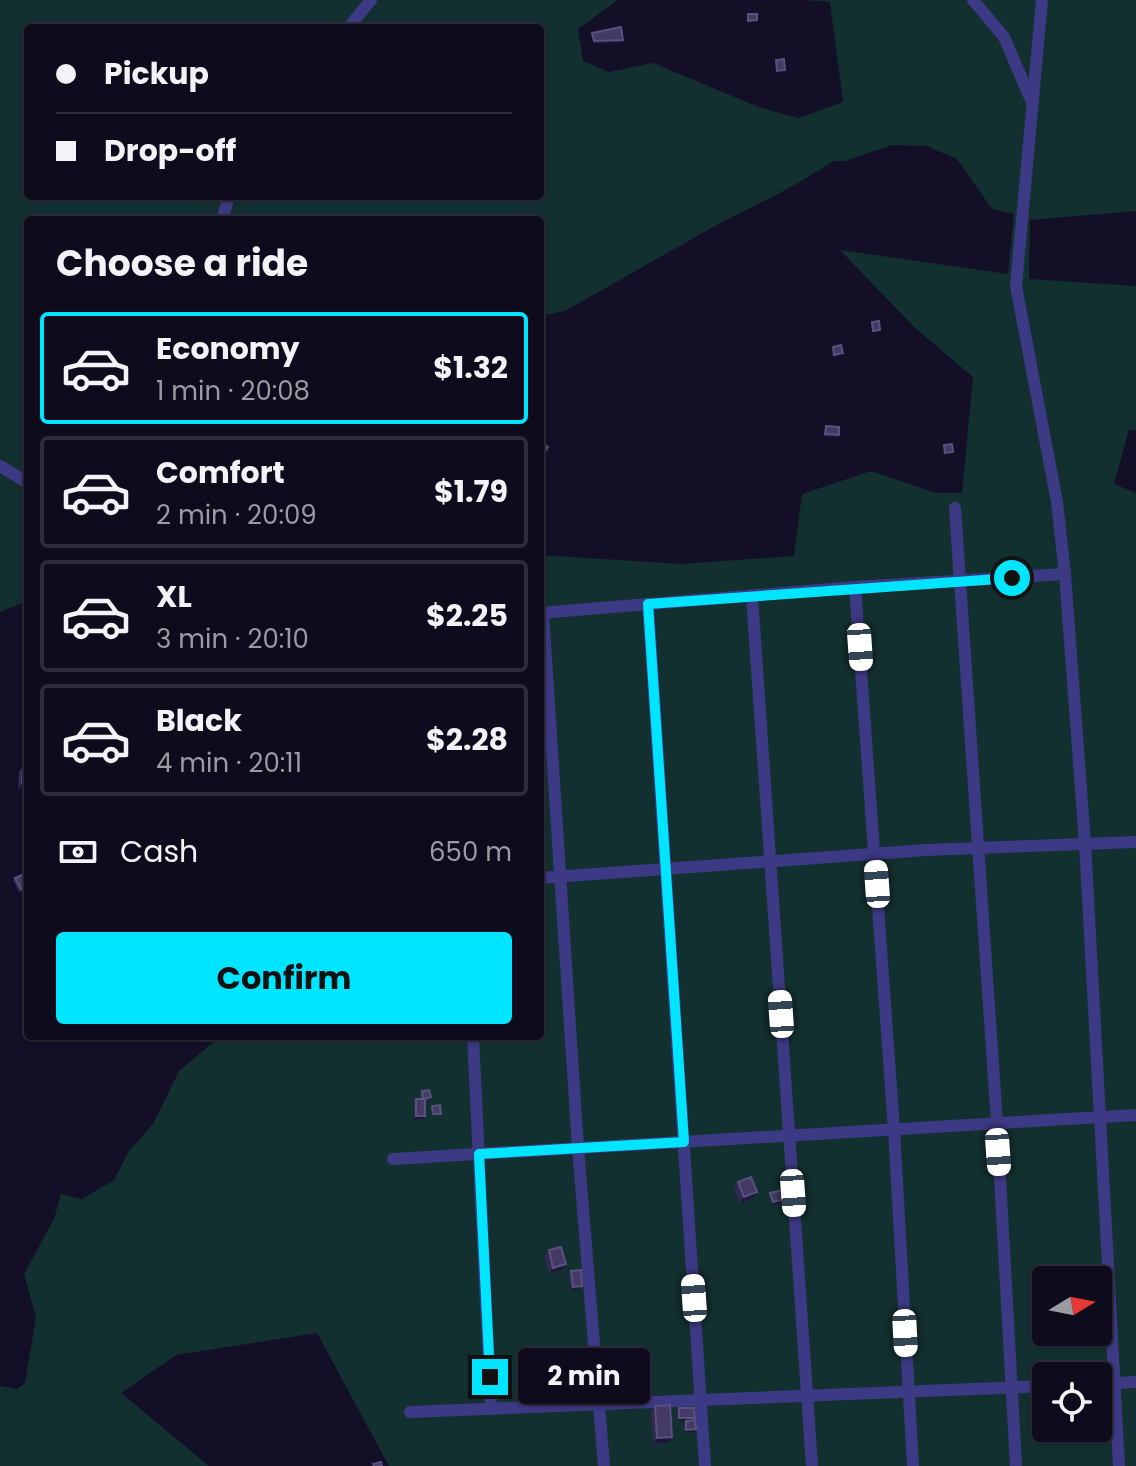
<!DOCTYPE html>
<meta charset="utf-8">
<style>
body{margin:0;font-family:Poppins,sans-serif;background:#171425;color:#f1f3f6;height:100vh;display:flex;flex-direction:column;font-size:30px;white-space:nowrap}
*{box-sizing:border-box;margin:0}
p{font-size:26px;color:#9b9ba3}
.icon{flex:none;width:44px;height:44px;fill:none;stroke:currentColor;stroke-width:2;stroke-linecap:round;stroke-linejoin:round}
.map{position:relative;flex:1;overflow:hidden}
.drawer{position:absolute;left:24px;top:216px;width:520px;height:824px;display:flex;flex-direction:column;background:#0e0b1c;border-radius:8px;box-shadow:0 2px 6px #0004,0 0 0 2px #2e2b3b}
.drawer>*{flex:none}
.hud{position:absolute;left:24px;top:24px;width:520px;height:176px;border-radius:8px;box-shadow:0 2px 6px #0004,0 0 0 2px #2e2b3b;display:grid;align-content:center;height:176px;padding:0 32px;background:#0e0b1c}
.needle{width:52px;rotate:80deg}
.controls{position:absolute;left:1032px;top:1266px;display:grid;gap:16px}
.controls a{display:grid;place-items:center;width:80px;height:80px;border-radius:8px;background:#0e0b1c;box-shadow:0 2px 6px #0004,0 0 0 2px #2e2b3b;font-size:40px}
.end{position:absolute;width:36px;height:36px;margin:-18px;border:10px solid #00e5ff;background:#111;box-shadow:0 0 0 4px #111}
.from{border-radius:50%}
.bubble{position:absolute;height:56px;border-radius:8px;background:#0e0b1c;box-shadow:0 2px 6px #0004,0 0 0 2px #2e2b3b;font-size:26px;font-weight:700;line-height:56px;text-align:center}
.car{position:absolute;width:24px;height:48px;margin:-24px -12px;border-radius:10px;box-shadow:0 0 6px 2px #0007;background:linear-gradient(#fff 24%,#345 0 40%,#fff 0 76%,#345 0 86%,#fff 0)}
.hud b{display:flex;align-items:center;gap:28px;height:76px;font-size:30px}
.hud b+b{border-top:2px solid #2e2b3b}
.hud i{width:20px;height:20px;background:#f1f3f6}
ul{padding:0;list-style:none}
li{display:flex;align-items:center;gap:24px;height:112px;margin:0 16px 12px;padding:0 16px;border:4px solid #2e2b3b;border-radius:8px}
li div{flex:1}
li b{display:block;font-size:30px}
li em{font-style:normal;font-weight:700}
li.selected{border-color:#00e5ff}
li>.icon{width:72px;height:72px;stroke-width:1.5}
h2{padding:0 32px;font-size:36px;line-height:96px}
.pay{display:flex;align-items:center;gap:20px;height:88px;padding:0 32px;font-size:30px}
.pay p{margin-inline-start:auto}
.cta{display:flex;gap:16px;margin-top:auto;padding:16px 32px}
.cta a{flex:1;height:92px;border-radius:8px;background:#00e5ff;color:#111;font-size:32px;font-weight:700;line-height:92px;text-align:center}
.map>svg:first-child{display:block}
.green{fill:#12302f;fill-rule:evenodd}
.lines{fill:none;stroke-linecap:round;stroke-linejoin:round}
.minor{stroke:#3d3a85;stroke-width:12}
.wall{fill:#312854}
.shaded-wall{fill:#1d163a}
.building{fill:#433a66;stroke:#5a527e;stroke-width:2}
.route{stroke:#00e5ff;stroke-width:10}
</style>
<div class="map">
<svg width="1136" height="1466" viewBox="0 0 1136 1466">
<rect width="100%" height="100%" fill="#130f26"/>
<path class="green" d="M 0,0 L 618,0 L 578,29 L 583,61 L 609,72 L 653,63 L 761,108 L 799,118 L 843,102 L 830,2 L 806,0 L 1136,0 L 1136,211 L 1030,220 L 1029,279 L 1136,286 L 1136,431 L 1129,429 L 1114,484 L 1136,493 L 1136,1466 L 389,1466 L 317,1333 L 176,1355 L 121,1393 L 209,1466 L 0,1466 L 0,1386 L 17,1389 L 25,1383 L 36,1317 L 24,1274 L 54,1219 L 61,1194 L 82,1199 L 114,1180 L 129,1151 L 153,1124 L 179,1071 L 221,1036 L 540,1036 L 540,555 L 681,564 L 794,556 L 802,494 L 871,471 L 936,493 L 962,493 L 973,377 L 915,328 L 840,250 L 1008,274 L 1014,214 L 992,209 L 957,159 L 926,146 L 892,145 L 845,161 L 834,161 L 793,186 L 713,227 L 565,311 L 540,316 L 540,220 L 28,220 L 28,601 L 0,612 ZM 28,28 L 540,28 L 540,196 L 28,196 ZM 1046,1280 L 1098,1280 L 1098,1332 L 1046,1332 ZM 1046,1376 L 1098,1376 L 1098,1428 L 1046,1428 Z"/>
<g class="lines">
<g class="minor">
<path d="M 973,0 L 1004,37 L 1031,100"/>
<path d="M 1042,0 L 1016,286 L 1057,502 L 1065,574 L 1085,843 L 1119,1466"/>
<path d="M 348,28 L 371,0"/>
<path d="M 222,220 L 229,196"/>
<path d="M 0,466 L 28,483"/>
<path d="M 955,508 L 997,1123 L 1016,1466"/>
<path d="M 855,587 L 894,1129 L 913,1466"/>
<path d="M 752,596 L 812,1466"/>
<path d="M 648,604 L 705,1466"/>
<path d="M 540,613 L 855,587 L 1065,574"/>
<path d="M 543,613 L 578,1148 L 604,1466"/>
<path d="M 540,878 L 926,850 L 1136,842"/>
<path d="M 473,1036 L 491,1409"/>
<path d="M 393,1159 L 1136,1115"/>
<path d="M 1098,1384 L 1136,1382"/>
<path d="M 410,1412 L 1046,1386"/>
</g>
</g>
<g class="wall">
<path d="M 23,766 L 28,789 L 18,789 L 19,772 Z"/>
<path d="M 15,878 L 28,883 L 27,889 L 19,892 L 13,880 Z"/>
<path d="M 422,1091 L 429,1100 L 425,1101 L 425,1116 L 423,1119 L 414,1119 L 414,1102 L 416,1099 L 421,1099 L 420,1094 Z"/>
<path d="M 738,1182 L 753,1198 L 740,1203 L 734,1188 Z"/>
<path d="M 549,1250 L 562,1270 L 549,1273 L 544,1256 Z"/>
<path d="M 571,1271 L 580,1289 L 571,1290 L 569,1274 Z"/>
<path d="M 655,1406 L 668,1443 L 653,1443 L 651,1412 Z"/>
<path d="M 679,1408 L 695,1418 L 693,1420 L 696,1429 L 694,1432 L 684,1432 L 684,1424 L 686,1421 L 692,1421 L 677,1421 L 677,1411 Z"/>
</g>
<g class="shaded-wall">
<path d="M 623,40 L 621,43 L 592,44 L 594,41 Z"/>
<path d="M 825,434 L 839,435 L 837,438 L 823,437 Z"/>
<path d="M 22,783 L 28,783 L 28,789 L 18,789 Z"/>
<path d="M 416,1116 L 425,1116 L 423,1119 L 414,1119 Z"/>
<path d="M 757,1192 L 753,1198 L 740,1203 L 744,1197 Z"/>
<path d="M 786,1199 L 784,1202 L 771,1205 L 773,1202 Z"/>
<path d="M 566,1264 L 562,1270 L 549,1273 L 553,1268 Z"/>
<path d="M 582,1286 L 580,1289 L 571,1290 L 573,1287 Z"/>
<path d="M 679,1418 L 695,1418 L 693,1421 L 677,1421 Z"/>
<path d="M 696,1429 L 694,1432 L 684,1432 L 686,1430 Z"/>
<path d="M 672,1437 L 668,1443 L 653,1443 L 657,1438 Z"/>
</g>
<g class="building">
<path d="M 748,14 L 757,14 L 757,20 L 748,21 Z"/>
<path d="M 621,27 L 623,40 L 594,41 L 592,33 Z"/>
<path d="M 784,59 L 785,70 L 777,71 L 776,60 Z"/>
<path d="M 879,321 L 880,330 L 873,331 L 872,322 Z"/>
<path d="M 841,345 L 843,353 L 834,355 L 833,347 Z"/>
<path d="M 826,426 L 839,427 L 839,435 L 825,434 Z"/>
<path d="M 541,443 L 548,447 L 545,452 L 540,449 Z"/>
<path d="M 952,444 L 953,452 L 945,453 L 944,445 Z"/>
<path d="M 23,766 L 28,766 L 28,783 L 22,783 Z"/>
<path d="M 22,875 L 25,882 L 27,881 L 28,886 L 21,889 L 15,878 Z"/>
<path d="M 429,1090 L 431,1097 L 423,1099 L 422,1091 Z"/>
<rect x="416" y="1099" width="9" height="17"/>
<path d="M 440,1105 L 441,1114 L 433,1114 L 432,1106 Z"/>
<path d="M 751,1177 L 757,1192 L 744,1197 L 738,1182 Z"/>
<path d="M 784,1190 L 786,1199 L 773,1202 L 770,1193 Z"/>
<path d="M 561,1247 L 566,1264 L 553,1268 L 549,1250 Z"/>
<path d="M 581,1270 L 582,1286 L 573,1287 L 571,1271 Z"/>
<path d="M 670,1405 L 672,1437 L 657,1438 L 655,1406 Z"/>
<path d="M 679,1408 L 694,1408 L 695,1418 L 679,1418 Z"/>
<path d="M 695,1420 L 696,1429 L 686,1430 L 686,1421 Z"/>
<path d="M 381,1462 L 382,1466 L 374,1466 L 373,1464 Z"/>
</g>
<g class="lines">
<path class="route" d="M 490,1377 L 479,1154 L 684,1142 L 648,604 L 1012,578"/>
</g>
</svg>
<div class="controls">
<a><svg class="needle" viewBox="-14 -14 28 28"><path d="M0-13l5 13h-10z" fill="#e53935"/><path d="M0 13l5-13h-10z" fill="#9b9ba3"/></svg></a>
<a><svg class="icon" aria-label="locate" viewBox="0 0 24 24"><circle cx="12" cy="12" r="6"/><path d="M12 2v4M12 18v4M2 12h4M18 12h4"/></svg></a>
</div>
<i class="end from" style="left:1012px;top:578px"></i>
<i class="end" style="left:490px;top:1377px"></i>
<div class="bubble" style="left:518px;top:1348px;width:132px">2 min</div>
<i class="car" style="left:860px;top:647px;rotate:176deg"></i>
<i class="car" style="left:877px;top:884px;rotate:356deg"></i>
<i class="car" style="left:781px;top:1014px;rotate:356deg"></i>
<i class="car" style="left:998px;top:1152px;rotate:176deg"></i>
<i class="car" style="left:793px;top:1193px;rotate:176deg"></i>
<i class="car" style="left:694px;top:1298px;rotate:356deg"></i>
<i class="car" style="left:905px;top:1333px;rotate:177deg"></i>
<div class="hud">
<b><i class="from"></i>Pickup</b>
<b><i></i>Drop-off</b>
</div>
<section class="drawer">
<h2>Choose a ride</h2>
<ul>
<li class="selected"><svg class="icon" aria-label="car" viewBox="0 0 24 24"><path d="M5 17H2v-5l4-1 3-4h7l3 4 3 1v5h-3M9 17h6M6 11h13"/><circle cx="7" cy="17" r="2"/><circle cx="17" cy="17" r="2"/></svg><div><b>Economy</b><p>1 min · 20:08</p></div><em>$1.32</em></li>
<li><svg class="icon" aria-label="car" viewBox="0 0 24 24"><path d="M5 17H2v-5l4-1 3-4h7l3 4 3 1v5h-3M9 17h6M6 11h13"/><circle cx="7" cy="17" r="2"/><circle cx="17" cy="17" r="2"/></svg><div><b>Comfort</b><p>2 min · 20:09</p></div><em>$1.79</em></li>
<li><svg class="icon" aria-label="car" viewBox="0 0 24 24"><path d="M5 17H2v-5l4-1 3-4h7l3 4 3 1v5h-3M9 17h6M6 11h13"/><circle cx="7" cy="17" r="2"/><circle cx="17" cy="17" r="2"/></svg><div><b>XL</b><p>3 min · 20:10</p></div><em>$2.25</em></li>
<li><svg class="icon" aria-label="car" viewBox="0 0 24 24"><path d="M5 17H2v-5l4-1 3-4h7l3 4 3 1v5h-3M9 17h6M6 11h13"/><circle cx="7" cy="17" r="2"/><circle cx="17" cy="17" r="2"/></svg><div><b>Black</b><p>4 min · 20:11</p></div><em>$2.28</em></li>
</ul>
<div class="pay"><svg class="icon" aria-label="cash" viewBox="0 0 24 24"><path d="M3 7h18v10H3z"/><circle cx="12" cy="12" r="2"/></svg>Cash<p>650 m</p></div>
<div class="cta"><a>Confirm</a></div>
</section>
</div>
